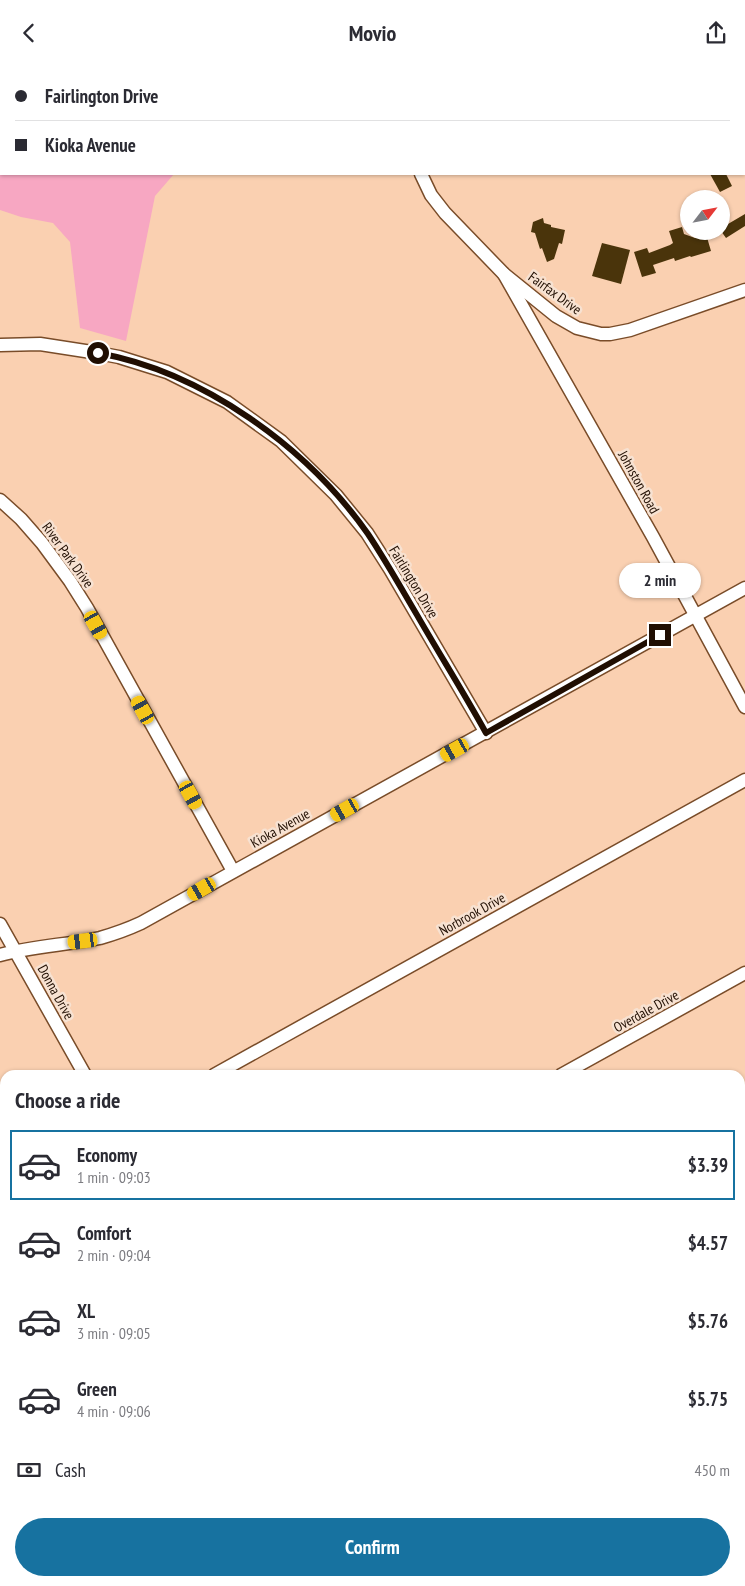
<!DOCTYPE html>
<meta charset="utf-8">
<style>
body{margin:0;font-family:"PT Sans Narrow",sans-serif;background:#f2f2f3;color:#2b2b33;height:100vh;display:flex;flex-direction:column;font-size:19px;white-space:nowrap}
*{box-sizing:border-box;margin:0}
p{font-size:16px;color:#7c7c81}
.icon{flex:none;width:28px;height:28px;fill:none;stroke:currentColor;stroke-width:2;stroke-linecap:round;stroke-linejoin:round}
.map{position:relative;flex:1;overflow:hidden}
.drawer{position:absolute;left:0px;top:1005px;width:745px;height:516px;display:flex;flex-direction:column;background:#fff;border-radius:15px 15px 0 0;box-shadow:0 1px 4px #0004}
.drawer>*{flex:none}
.top-card{position:absolute;left:0px;top:0px;width:745px;height:110px;box-shadow:0 1px 4px #0004;display:grid;align-content:center;height:110px;padding:0 15px;background:#fff}
.needle{width:32px;rotate:58deg}
.tools{position:absolute;left:680px;top:125px;display:grid;gap:10px}
.tools a{display:grid;place-items:center;width:50px;height:50px;border-radius:50%;background:#fff;box-shadow:0 1px 4px #0004;font-size:25px}
.end{position:absolute;width:22px;height:22px;margin:-11px;border:6px solid #200e02;background:#fff;box-shadow:0 0 0 2px #fff}
.from{border-radius:50%}
.bubble{position:absolute;height:35px;border-radius:18px;background:#fff;box-shadow:0 1px 4px #0004;font-size:16px;font-weight:700;line-height:35px;text-align:center}
.car{position:absolute;width:15px;height:30px;margin:-15px -8px;border-radius:6px;box-shadow:0 0 4px 1px #0007;background:linear-gradient(#f5c518 24%,#345 0 40%,#f5c518 0 76%,#345 0 86%,#f5c518 0)}
.top-card b{display:flex;align-items:center;gap:18px;height:48px;font-size:19px}
.top-card b+b{border-top:1px solid #e1e1e2}
.top-card i{width:12px;height:12px;background:#2b2b33}
ul{padding:0;list-style:none}
li{display:flex;align-items:center;gap:15px;height:70px;margin:0 10px 8px;padding:0 5px;border:2px solid transparent;border-radius:0px}
li div{flex:1}
li b{display:block;font-size:19px}
li em{font-style:normal;font-weight:700}
li.selected{border-color:#1772a0}
li>.icon{width:45px;height:45px;stroke-width:1.5}
h2{padding:0 15px;font-size:22px;line-height:60px}
.pay{display:flex;align-items:center;gap:12px;height:55px;padding:0 15px;font-size:19px}
.pay p{margin-inline-start:auto}
.button{display:flex;gap:10px;margin-top:auto;padding:10px 15px}
.button a{flex:1;height:58px;border-radius:30px;background:#1772a0;color:#fff;font-size:20px;font-weight:700;line-height:58px;text-align:center}
header{display:flex;justify-content:space-between;align-items:center;height:65px;padding:0 15px;background:#fff;font-size:22px;font-weight:700}
.map>svg:first-child{display:block}
.green{fill:#f7a7c2}
.building{fill:#4a340b}
.lines{fill:none;stroke-linecap:round;stroke-linejoin:round}
.minor-casing{stroke:#794c29;stroke-width:15}
.major-casing{stroke:#794c29;stroke-width:19}
.path{stroke:#8a6c57;stroke-width:2;stroke-dasharray:1 4;stroke-linecap:butt}
.minor{stroke:#fff;stroke-width:12}
.major{stroke:#fff;stroke-width:16}
.route{stroke:#200e02;stroke-width:6}
.labels{text-anchor:middle;dominant-baseline:central;stroke-width:5;stroke-linejoin:round;paint-order:stroke}
.street-label{font-size:14px;fill:#200e02;stroke:#f7e2d2}
</style>
<header><svg class="icon" aria-label="back" viewBox="0 0 24 24"><path d="M15 5l-7 7 7 7"/></svg>Movio<svg class="icon" aria-label="share" viewBox="0 0 24 24"><path d="M12 15V3M7 8l5-5 5 5M5 13v7h14v-7"/></svg></header>
<div class="map">
<svg width="745" height="1521" viewBox="0 0 745 1521">
<rect width="100%" height="100%" fill="#fad0b1"/>
<g class="green">
<path d="M 0,60 L 1,61 L 1,109 L 174,109 L 155,131 L 126,276 L 80,263 L 70,177 L 53,158 L 21,152 L 0,145 Z"/>
<path d="M 222,1516 L 359,1516 L 360,1521 L 219,1521 Z"/>
</g>
<g class="building">
<path d="M 710,109 L 726,109 L 732,121 L 720,127 Z"/>
<path d="M 721,147 L 728,159 L 745,149 L 745,161 L 726,173 L 721,166 Z"/>
<path d="M 543,153 L 544,158 L 551,160 L 551,162 L 565,165 L 562,179 L 559,178 L 554,194 L 547,197 L 542,183 L 540,184 L 535,168 L 531,167 L 533,157 Z"/>
<path d="M 682,162 L 684,169 L 695,173 L 706,169 L 711,186 L 691,192 L 690,191 L 675,196 L 674,193 L 653,200 L 656,208 L 642,212 L 634,187 L 647,183 L 649,188 L 670,180 L 673,178 L 669,166 Z"/>
<path d="M 602,178 L 630,185 L 621,219 L 592,211 Z"/>
</g>
<g class="lines">
<defs>
<g id="minor">
<path d="M 55,0 L 56,1"/>
<path d="M 636,0 L 636,1"/>
<path d="M 419,1 L 420,0"/>
<path d="M 744,59 L 745,59"/>
<path d="M 421,109 L 431,130 L 445,148 L 504,209 L 556,251 L 577,263 L 601,269 L 610,269 L 630,265 L 745,225"/>
<path d="M 504,209 L 653,472 L 745,642"/>
<path d="M 0,280 L 40,279 L 98,288 L 119,292 L 167,307 L 227,337 L 281,376 L 336,430 L 367,468 L 390,504 L 486,668"/>
<path d="M 0,435 L 21,454 L 42,478 L 70,516 L 87,543 L 233,806"/>
<path d="M 0,859 L 85,1010"/>
<path d="M 0,890 C 33,881 67,880 100,873 C 114,869 128,864 141,858 L 745,523"/>
<path d="M 214,1010 L 745,715"/>
<path d="M 561,1010 L 745,908"/>
<path d="M 740,1117 L 745,1114"/>
<path d="M 740,1328 L 745,1325"/>
<path d="M 278,1516 L 284,1521"/>
<path d="M 629,1516 L 632,1521"/>
<path d="M 197,1521 L 214,1516"/>
</g>
<g id="major">
<path d="M 0,1405 L 5,1414"/>
<path d="M 62,1516 L 64,1521"/>
</g>
</defs>
<use href="#minor" class="minor-casing"/>
<use href="#major" class="major-casing"/>
<g class="path">
<path d="M 0,1372 L 5,1381"/>
<path d="M 80,1516 L 83,1521"/>
</g>
<use href="#minor" class="minor"/>
<use href="#major" class="major"/>
</g>
<g class="lines">
<path class="route" d="M 98,288 C 203,307 307,382 368,469 C 386,496 401,523 417,550 C 440,590 464,628 486,668 L 660,570"/>
</g>
<g class="labels">
<g class="street-label">
<text transform="translate(555 228) rotate(36)">Fairfax Drive</text>
<text transform="translate(639 417) rotate(61)">Johnston Road</text>
<text transform="translate(68 490) rotate(54)">River Park Drive</text>
<text transform="translate(414 517) rotate(59)">Fairlington Drive</text>
<text transform="translate(280 763) rotate(-29)">Kioka Avenue</text>
<text transform="translate(472 849) rotate(-29)">Norbrook Drive</text>
<text transform="translate(56 927) rotate(61)">Donna Drive</text>
<text transform="translate(646 946) rotate(-29)">Overdale Drive</text>
</g>
</g>
</svg>
<div class="tools">
<a><svg class="needle" viewBox="-14 -14 28 28"><path d="M0-13l5 13h-10z" fill="#e53935"/><path d="M0 13l5-13h-10z" fill="#7c7c81"/></svg></a>
</div>
<i class="end from" style="left:98px;top:288px"></i>
<i class="end" style="left:660px;top:570px"></i>
<div class="bubble" style="left:619px;top:498px;width:82px">2 min</div>
<i class="car" style="left:96px;top:560px;rotate:151deg"></i>
<i class="car" style="left:143px;top:645px;rotate:331deg"></i>
<i class="car" style="left:455px;top:685px;rotate:241deg"></i>
<i class="car" style="left:191px;top:730px;rotate:151deg"></i>
<i class="car" style="left:345px;top:745px;rotate:241deg"></i>
<i class="car" style="left:202px;top:824px;rotate:240deg"></i>
<i class="car" style="left:83px;top:876px;rotate:263deg"></i>
<div class="top-card">
<b><i class="from"></i>Fairlington Drive</b>
<b><i></i>Kioka Avenue</b>
</div>
<section class="drawer">
<h2>Choose a ride</h2>
<ul>
<li class="selected"><svg class="icon" aria-label="car" viewBox="0 0 24 24"><path d="M5 17H2v-5l4-1 3-4h7l3 4 3 1v5h-3M9 17h6M6 11h13"/><circle cx="7" cy="17" r="2"/><circle cx="17" cy="17" r="2"/></svg><div><b>Economy</b><p>1 min · 09:03</p></div><em>$3.39</em></li>
<li><svg class="icon" aria-label="car" viewBox="0 0 24 24"><path d="M5 17H2v-5l4-1 3-4h7l3 4 3 1v5h-3M9 17h6M6 11h13"/><circle cx="7" cy="17" r="2"/><circle cx="17" cy="17" r="2"/></svg><div><b>Comfort</b><p>2 min · 09:04</p></div><em>$4.57</em></li>
<li><svg class="icon" aria-label="car" viewBox="0 0 24 24"><path d="M5 17H2v-5l4-1 3-4h7l3 4 3 1v5h-3M9 17h6M6 11h13"/><circle cx="7" cy="17" r="2"/><circle cx="17" cy="17" r="2"/></svg><div><b>XL</b><p>3 min · 09:05</p></div><em>$5.76</em></li>
<li><svg class="icon" aria-label="car" viewBox="0 0 24 24"><path d="M5 17H2v-5l4-1 3-4h7l3 4 3 1v5h-3M9 17h6M6 11h13"/><circle cx="7" cy="17" r="2"/><circle cx="17" cy="17" r="2"/></svg><div><b>Green</b><p>4 min · 09:06</p></div><em>$5.75</em></li>
</ul>
<div class="pay"><svg class="icon" aria-label="cash" viewBox="0 0 24 24"><path d="M3 7h18v10H3z"/><circle cx="12" cy="12" r="2"/></svg>Cash<p>450 m</p></div>
<div class="button"><a>Confirm</a></div>
</section>
</div>
